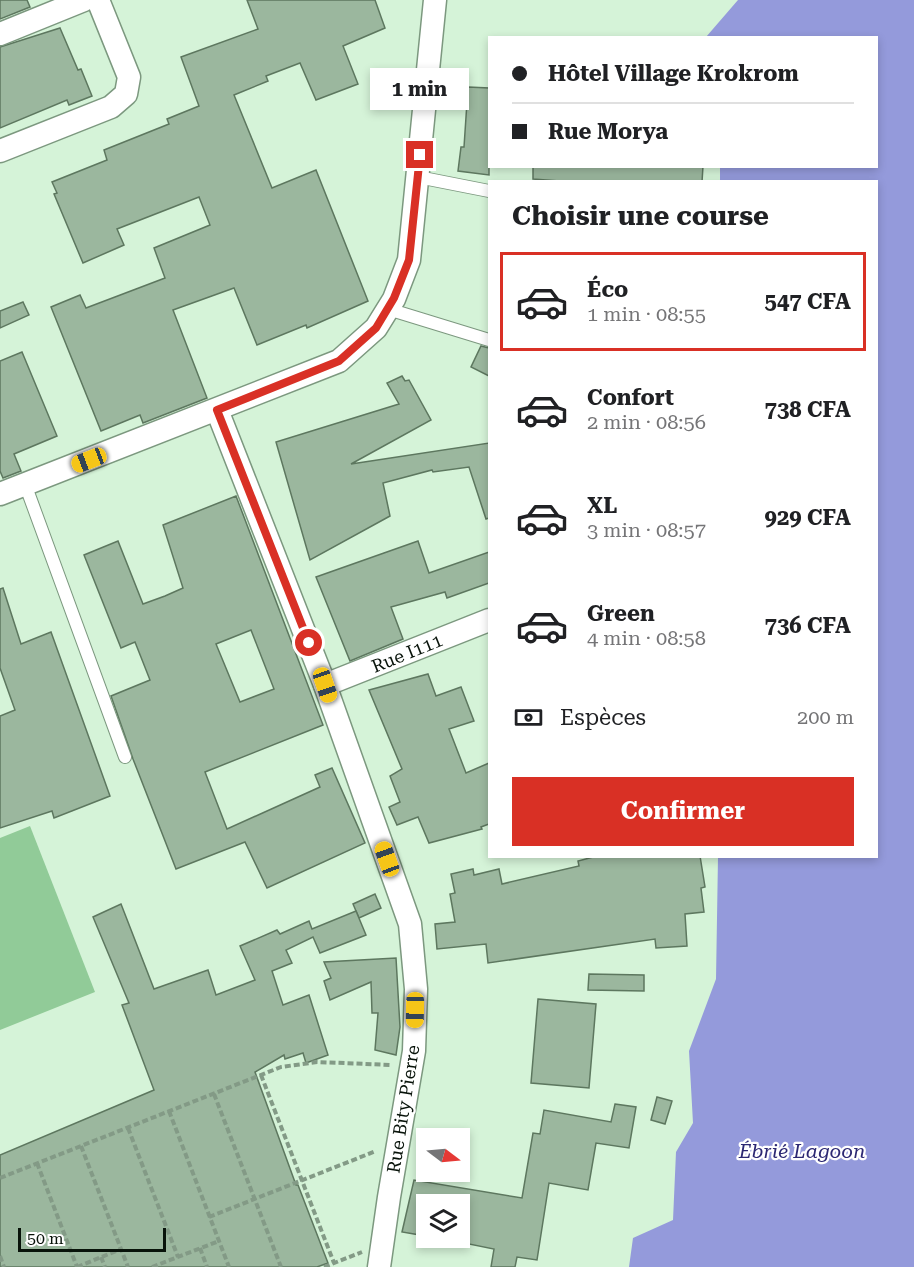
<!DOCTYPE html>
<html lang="fr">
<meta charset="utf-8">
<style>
body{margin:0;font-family:"Roboto Serif",serif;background:#f2f2f2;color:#202124;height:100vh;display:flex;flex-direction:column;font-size:22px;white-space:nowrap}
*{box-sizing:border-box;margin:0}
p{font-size:20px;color:#757577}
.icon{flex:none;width:33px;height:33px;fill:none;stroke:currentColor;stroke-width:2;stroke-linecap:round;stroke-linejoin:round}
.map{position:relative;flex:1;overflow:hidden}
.side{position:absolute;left:488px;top:180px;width:390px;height:678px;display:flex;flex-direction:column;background:#fff;border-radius:0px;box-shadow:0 3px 9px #0003}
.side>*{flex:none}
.top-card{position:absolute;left:488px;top:36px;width:390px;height:132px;border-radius:0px;box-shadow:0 3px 9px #0003;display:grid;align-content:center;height:132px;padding:0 24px;background:#fff}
.needle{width:39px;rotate:106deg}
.buttons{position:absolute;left:416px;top:1128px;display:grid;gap:12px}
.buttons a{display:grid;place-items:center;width:54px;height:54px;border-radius:0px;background:#fff;box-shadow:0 3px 9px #0003;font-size:30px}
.scale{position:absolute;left:18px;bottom:15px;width:148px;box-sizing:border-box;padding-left:6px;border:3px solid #08130a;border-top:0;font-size:16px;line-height:21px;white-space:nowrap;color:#08130a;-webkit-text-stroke:4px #fff;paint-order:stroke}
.end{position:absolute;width:27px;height:27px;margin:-14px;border:8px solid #d93025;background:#fff;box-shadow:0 0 0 3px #fff}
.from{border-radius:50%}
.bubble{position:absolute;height:42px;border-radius:0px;background:#fff;box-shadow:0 3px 9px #0003;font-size:20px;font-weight:700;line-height:42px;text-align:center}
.car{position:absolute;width:18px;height:36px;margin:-18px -9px;border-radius:8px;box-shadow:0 0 4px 2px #0007;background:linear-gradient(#f5c518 24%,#345 0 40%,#f5c518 0 76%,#345 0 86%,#f5c518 0)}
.top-card b{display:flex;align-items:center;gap:21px;height:57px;font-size:22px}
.top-card b+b{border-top:2px solid #e0e0e0}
.top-card i{width:15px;height:15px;background:#202124}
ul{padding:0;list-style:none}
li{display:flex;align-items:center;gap:18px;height:99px;margin:0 12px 9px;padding:0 12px;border:3px solid transparent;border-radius:0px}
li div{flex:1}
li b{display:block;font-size:22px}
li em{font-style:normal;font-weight:700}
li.active{border-color:#d93025}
li>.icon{width:54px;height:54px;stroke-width:1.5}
h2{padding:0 24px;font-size:27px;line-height:72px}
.pay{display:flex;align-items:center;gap:15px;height:66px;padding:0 24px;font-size:22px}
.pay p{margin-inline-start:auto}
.primary-button{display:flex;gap:12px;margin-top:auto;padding:12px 24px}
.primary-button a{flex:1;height:69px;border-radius:0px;background:#d93025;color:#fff;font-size:24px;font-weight:700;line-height:69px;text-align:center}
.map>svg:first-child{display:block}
.green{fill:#91cb98}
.water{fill:#949adb}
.building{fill:#9bb79e;stroke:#5d775f;stroke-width:1.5;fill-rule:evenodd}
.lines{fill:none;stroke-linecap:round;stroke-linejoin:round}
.service-casing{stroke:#7c987f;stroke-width:14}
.minor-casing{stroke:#7c987f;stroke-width:25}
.path{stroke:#839a86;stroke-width:4;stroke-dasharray:6 3;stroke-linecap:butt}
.service{stroke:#fff;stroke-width:12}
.minor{stroke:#fff;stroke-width:22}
.route{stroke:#d93025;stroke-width:8}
.labels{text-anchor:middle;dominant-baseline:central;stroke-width:4.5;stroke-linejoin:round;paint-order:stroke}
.street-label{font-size:18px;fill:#08130a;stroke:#fff}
.water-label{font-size:20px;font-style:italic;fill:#2c2873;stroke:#fff}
</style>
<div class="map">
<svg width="914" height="1267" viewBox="0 0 914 1267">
<rect width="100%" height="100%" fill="#d5f3d8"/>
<path class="green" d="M 30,826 L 95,992 L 0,1030 L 0,838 Z"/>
<path class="water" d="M 738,0 L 914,0 L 914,1267 L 629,1267 L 633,1238 L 673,1220 L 676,1152 L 693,1123 L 689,1051 L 716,979 L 718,857 L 876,856 L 876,182 L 720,181 L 720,167 L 876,166 L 876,38 L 706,37 Z"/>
<g class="building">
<path d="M 0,0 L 27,0 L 30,7 L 0,19 Z"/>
<path d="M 247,0 L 375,0 L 385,28 L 343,46 L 358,84 L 316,100 L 300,63 L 266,76 L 268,81 L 234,95 L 272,188 L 316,170 L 368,301 L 307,328 L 306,325 L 257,345 L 234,288 L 173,310 L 207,398 L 143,423 L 140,415 L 101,431 L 51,307 L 80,295 L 86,308 L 165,278 L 154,248 L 210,225 L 199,197 L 117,229 L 124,245 L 83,263 L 54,194 L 57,193 L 52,182 L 107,160 L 104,150 L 169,124 L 167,119 L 199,106 L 181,57 L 258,29 Z"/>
<path d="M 60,28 L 78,70 L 81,69 L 92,96 L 69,105 L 67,100 L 0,128 L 0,47 Z"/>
<path d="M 468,87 L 489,88 L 489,175 L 458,171 L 461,147 L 464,147 Z"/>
<path d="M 533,166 L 703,166 L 702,182 L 573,182 L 533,179 Z"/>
<path d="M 23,302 L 29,315 L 0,328 L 0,311 Z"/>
<path d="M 481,346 L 489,348 L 489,376 L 471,367 Z"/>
<path d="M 22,352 L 57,436 L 14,454 L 21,471 L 3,478 L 0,471 L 0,361 Z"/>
<path d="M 402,376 L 405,381 L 409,380 L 431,420 L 351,464 L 489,443 L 489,518 L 486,519 L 469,467 L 433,472 L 432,470 L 383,483 L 390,516 L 310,560 L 276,442 L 399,404 L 387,383 Z"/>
<path d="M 236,496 L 323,725 L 205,772 L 227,829 L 320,787 L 315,775 L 332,768 L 365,843 L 267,888 L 245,842 L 176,869 L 133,759 L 111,696 L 150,680 L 135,642 L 121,648 L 84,555 L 118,541 L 143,604 L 165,596 L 183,588 L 163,525 ZM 251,630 L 274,689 L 240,702 L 216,644 Z"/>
<path d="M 418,541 L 429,573 L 489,552 L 489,583 L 447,598 L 445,592 L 391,607 L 403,639 L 350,661 L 316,577 Z"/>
<path d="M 3,588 L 21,644 L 51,632 L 110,796 L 54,818 L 52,811 L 0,828 L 0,716 L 15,710 L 0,668 L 0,589 Z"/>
<path d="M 428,674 L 436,696 L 461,687 L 474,721 L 449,729 L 466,773 L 489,763 L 489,824 L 481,827 L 482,829 L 429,843 L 418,817 L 397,825 L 389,807 L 400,802 L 390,776 L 402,769 L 369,690 Z"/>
<path d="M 597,856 L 700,856 L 705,887 L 701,888 L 704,912 L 685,914 L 687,946 L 656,948 L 655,939 L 488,963 L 486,944 L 437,949 L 435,924 L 455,922 L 450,894 L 455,893 L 451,874 L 473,869 L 474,875 L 499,869 L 502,884 L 579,866 L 578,861 Z"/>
<path d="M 375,894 L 381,908 L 359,918 L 353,904 Z"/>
<path d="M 121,904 L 154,989 L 208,970 L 216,995 L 255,980 L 240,946 L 277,930 L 280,934 L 309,921 L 312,929 L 356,911 L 366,935 L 320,953 L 313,937 L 286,950 L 292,963 L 272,971 L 283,1005 L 309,995 L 328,1055 L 306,1063 L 303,1053 L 285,1059 L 284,1055 L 255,1072 L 296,1185 L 298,1185 L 328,1263 L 317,1267 L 0,1267 L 0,1155 L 154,1090 L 122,1005 L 129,1003 L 93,917 Z"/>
<path d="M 396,958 L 400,1027 L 396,1055 L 375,1050 L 378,1013 L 372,1013 L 371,982 L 330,1000 L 324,981 L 331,978 L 324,962 Z"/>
<path d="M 589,974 L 644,975 L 644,991 L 588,990 Z"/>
<path d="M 538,999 L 596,1004 L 589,1088 L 531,1083 Z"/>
<path d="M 657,1097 L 672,1101 L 665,1124 L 651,1120 Z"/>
<path d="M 615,1104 L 636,1107 L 629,1148 L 596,1143 L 588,1190 L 549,1183 L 537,1260 L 517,1257 L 515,1267 L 491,1267 L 494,1249 L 459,1242 L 459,1204 L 426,1204 L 426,1236 L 402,1232 L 414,1180 L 522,1198 L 533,1133 L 540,1134 L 544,1110 L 611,1122 Z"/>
</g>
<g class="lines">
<defs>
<g id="service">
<path d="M 418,177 L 489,191"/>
<path d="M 388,309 L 489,340"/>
<path d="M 25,484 L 125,757"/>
</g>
<g id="minor">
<path d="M 0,34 L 84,0"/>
<path d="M 0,151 L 111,107 L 126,94 L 129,77 L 98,0"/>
<path d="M 217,410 L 325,685 L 410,924 L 416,989 L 414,1051 L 389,1197 L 379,1267"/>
<path d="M 0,494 L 339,361 L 376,328 L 394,299 L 409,260 L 435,0"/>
<path d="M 325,685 L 489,620"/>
</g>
</defs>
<use href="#service" class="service-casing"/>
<use href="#minor" class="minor-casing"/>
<g class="path">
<path d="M 261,1075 L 334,1263"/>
<path d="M 214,1094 L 281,1267"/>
<path d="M 169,1111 L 229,1267"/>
<path d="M 128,1128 L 178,1257"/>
<path d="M 81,1146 L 128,1267"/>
<path d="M 37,1163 L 77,1267"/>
<path d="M 0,1178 L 281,1067 L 317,1062 L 392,1065"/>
<path d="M 209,1217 L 376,1151"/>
<path d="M 200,1248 L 207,1267"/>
<path d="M 0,1256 L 4,1267"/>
<path d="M 101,1257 L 105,1267"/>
<path d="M 77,1267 L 121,1249"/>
<path d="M 152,1267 L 219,1241"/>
<path d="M 324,1267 L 362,1252"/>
</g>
<use href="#service" class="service"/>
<use href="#minor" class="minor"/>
</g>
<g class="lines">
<path class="route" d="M 309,643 L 217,410 L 339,361 L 376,328 L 394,298 L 409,260 L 420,155"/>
</g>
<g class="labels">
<g class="street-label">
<text transform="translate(407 653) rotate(-22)">Rue I111</text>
<text transform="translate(403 1109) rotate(-81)">Rue Bity Pierre</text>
</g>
<g class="water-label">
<text x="802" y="1151">Ébrié Lagoon</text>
</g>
</g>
</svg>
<div class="buttons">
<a><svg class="needle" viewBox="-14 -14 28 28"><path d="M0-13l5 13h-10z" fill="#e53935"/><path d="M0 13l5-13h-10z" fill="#757577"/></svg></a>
<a><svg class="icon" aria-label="layers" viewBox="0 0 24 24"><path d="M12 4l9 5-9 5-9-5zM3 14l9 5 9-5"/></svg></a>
</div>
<div class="scale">50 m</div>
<i class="end from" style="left:309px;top:643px"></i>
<i class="end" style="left:420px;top:155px"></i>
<div class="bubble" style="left:370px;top:68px;width:99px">1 min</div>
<i class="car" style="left:89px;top:460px;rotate:249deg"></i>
<i class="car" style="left:325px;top:685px;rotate:161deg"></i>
<i class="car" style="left:387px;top:859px;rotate:340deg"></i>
<i class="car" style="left:415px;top:1010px;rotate:181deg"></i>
<div class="top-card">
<b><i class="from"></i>Hôtel Village Krokrom</b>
<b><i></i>Rue Morya</b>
</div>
<section class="side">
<h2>Choisir une course</h2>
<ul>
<li class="active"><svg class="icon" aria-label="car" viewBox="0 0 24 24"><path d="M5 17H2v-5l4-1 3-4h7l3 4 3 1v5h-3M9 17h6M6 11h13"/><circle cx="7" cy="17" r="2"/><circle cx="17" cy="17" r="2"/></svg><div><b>Éco</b><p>1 min · 08:55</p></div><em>547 CFA</em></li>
<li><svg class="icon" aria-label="car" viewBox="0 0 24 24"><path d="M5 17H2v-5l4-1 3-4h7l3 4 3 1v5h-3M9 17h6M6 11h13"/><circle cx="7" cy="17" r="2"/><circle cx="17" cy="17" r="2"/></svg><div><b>Confort</b><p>2 min · 08:56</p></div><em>738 CFA</em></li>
<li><svg class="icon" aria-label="car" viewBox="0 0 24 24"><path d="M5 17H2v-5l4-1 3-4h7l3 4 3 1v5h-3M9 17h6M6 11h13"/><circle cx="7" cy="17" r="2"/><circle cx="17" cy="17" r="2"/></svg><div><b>XL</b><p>3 min · 08:57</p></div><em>929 CFA</em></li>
<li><svg class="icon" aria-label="car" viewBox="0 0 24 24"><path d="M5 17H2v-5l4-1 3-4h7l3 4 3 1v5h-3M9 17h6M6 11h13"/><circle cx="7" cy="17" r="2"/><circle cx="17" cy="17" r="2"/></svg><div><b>Green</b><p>4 min · 08:58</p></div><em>736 CFA</em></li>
</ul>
<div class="pay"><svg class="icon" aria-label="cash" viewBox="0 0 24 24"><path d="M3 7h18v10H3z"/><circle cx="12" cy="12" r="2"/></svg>Espèces<p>200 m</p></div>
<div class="primary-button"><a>Confirmer</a></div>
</section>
</div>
